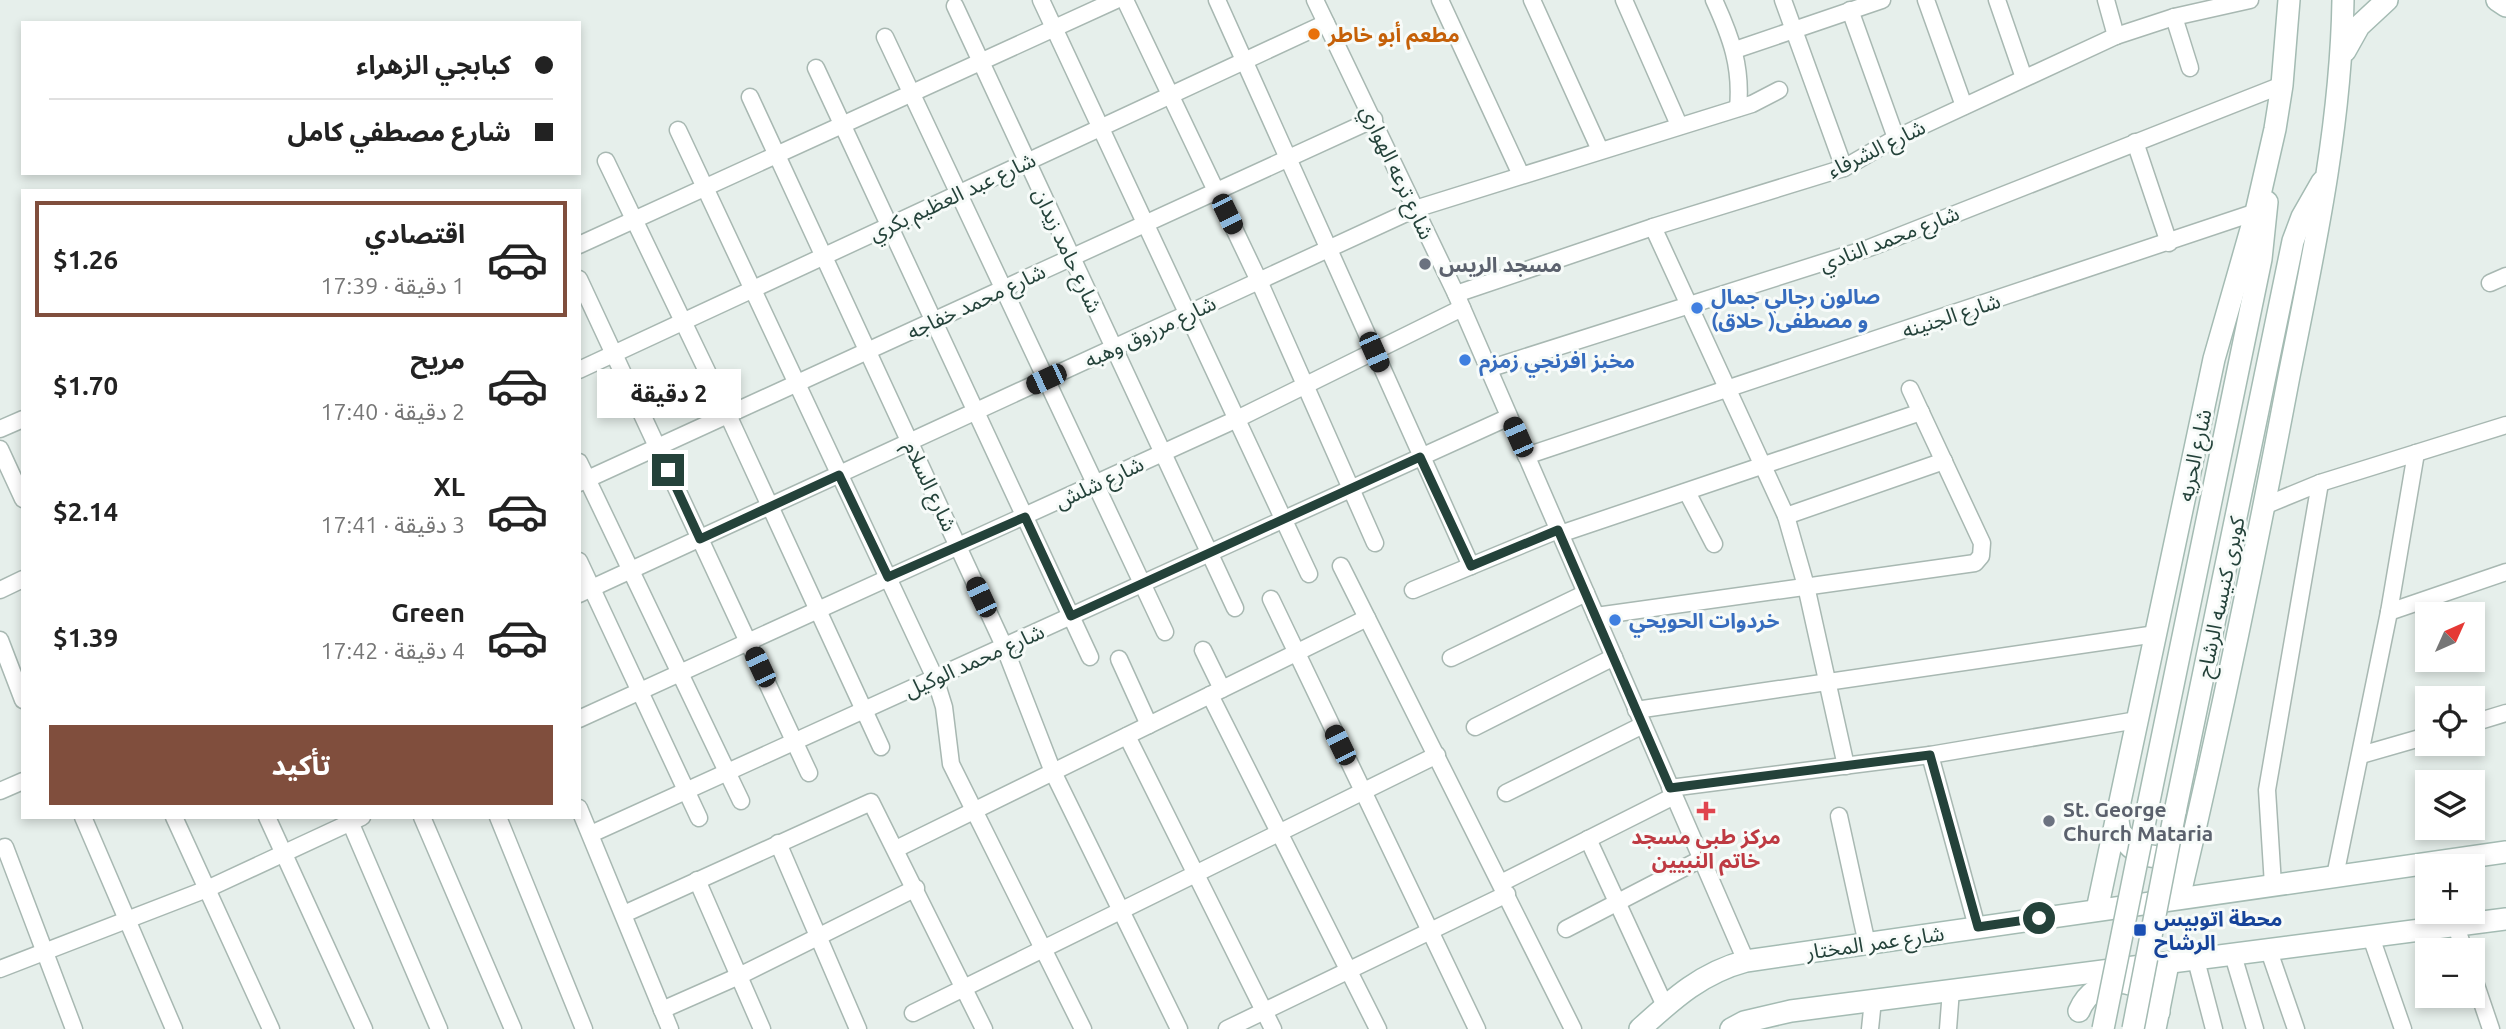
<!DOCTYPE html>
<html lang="ar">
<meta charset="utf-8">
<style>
body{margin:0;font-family:Ubuntu,"Noto Sans Arabic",sans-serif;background:#f6f6f6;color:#222;direction:rtl;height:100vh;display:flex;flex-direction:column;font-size:26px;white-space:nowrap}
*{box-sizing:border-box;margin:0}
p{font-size:23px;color:#767676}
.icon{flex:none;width:38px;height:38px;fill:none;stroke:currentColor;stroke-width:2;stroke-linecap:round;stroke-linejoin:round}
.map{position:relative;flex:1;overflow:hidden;direction:ltr}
.panel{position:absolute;left:21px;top:189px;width:560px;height:630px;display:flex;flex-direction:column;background:#fff;border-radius:0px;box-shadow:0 4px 10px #0003;direction:rtl}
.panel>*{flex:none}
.hud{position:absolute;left:21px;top:21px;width:560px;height:154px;border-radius:0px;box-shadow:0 4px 10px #0003;direction:rtl;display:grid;align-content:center;height:154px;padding:0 28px;background:#fff}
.needle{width:46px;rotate:45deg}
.tools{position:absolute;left:2415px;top:602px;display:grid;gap:14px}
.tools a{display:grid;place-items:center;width:70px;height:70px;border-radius:0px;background:#fff;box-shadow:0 4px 10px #0003;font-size:35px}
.end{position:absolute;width:32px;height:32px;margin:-16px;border:9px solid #24423a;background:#fff;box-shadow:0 0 0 4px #fff}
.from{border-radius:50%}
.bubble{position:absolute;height:49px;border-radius:0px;background:#fff;box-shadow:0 4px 10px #0003;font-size:23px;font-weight:700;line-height:49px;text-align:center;direction:rtl}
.car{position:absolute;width:21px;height:42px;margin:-21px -10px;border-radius:9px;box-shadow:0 0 5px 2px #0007;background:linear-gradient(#222 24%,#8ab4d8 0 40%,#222 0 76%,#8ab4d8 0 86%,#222 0)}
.hud b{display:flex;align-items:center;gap:24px;height:66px;font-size:26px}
.hud b+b{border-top:2px solid #e0e0e0}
.hud i{width:18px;height:18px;background:#222}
ul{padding:12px 0 0;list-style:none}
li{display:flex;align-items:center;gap:21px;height:116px;margin:0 14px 10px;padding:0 14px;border:4px solid transparent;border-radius:0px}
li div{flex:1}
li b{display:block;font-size:26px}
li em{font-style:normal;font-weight:700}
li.selected{border-color:#804e3d}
li>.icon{width:63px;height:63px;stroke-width:1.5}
.cta{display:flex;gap:14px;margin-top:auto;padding:14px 28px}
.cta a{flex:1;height:80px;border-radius:0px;background:#804e3d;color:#fff;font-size:28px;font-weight:700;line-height:80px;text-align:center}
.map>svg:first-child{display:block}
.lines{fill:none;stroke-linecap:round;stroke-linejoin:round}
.street-casing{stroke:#a8b8b2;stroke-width:19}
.secondary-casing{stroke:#a4bbb3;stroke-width:24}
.street{stroke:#fff;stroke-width:16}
.secondary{stroke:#fff;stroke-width:21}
.secondary-bridge-casing{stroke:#a4bbb3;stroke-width:24;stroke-linecap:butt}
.secondary-bridge{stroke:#fff;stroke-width:21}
.route{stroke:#24423a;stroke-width:9}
.food-dot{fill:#e8710a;stroke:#f7fbf9;stroke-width:2.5}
.worship-dot{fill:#6b7280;stroke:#f7fbf9;stroke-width:2.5}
.shop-dot{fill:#3f7fe0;stroke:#f7fbf9;stroke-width:2.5}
.health-dot{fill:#e0444e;stroke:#f7fbf9;stroke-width:2.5}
.transit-dot{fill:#1a4fb4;stroke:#f7fbf9;stroke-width:2.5}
.labels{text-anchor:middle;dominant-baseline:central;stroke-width:6;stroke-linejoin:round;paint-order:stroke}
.food-label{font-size:21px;font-weight:bold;fill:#c56008;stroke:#f7fbf9;text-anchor:start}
.street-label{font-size:21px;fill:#24423a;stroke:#f7fbf9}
.worship-label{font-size:21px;font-weight:bold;fill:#5b616d;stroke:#f7fbf9;text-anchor:start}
.shop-label{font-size:21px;font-weight:bold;fill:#366cbe;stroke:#f7fbf9;text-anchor:start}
.health-label{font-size:21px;font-weight:bold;fill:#be3a42;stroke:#f7fbf9}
.transit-label{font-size:21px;font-weight:bold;fill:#164399;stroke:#f7fbf9;text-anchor:start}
</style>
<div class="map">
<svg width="2506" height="1029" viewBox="0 0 2506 1029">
<rect width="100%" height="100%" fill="#e6efeb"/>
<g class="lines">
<defs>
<g id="street">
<path d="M 1041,0 L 1309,574"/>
<path d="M 1125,0 L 1259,281 L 1375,543"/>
<path d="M 1217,0 L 1471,566"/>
<path d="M 1315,0 L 1456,294 L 1746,961"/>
<path d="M 1440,0 L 1521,175"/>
<path d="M 1532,0 L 1600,150"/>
<path d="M 1624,0 L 1679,125"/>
<path d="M 1714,0 C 1731,37 1742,67 1738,108"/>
<path d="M 1783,0 L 1844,168"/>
<path d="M 1926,0 L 1964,106"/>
<path d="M 1997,0 L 2024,78"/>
<path d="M 2106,0 L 2116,36"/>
<path d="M 955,6 L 1235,608"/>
<path d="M 1850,10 L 1896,138"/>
<path d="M 2174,17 L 2190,68"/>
<path d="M 885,37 L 1165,632"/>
<path d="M 1735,50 L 1882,0"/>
<path d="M 816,68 L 1090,657"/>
<path d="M 750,97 L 1004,646 L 1053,772 L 1179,1029"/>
<path d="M 678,130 L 935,678 L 944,707 L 951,764 L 1083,1029"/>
<path d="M 2135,142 L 2169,243"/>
<path d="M 606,161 L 728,415 L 881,747"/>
<path d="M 1653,227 L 1786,516 L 1806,586 L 1846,766"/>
<path d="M 579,245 L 1116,0"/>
<path d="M 579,279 L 809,773"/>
<path d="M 2490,283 L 2506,276"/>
<path d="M 1456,294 L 1653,227 L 1844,168 L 1896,138 L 2116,36 L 2174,17 L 2250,0"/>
<path d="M 1488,369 L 1869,248 L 2282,85"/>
<path d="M 579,370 L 1326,23"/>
<path d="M 0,429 L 23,419"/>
<path d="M 0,449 L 23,499"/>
<path d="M 1526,456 L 2256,212"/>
<path d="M 579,462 L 741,801"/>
<path d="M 579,483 L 1374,119"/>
<path d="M 1687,492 L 1714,544"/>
<path d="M 2264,506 L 2320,483 L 2506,425"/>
<path d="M 1786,516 L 1944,461"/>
<path d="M 1560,534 L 1921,412"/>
<path d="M 579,561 L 699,818"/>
<path d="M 1341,566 L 1573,1029"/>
<path d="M 0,590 L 23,579"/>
<path d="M 1413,590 L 1558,530"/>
<path d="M 579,594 L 1415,209 L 1752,104 L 1779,90"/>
<path d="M 1271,599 L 1477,1029"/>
<path d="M 2389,612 L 2506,572"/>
<path d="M 1596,616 L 1975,563 L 1981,556 L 1982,543 L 1910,389"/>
<path d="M 0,640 L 23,700"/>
<path d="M 1203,650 L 1222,689"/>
<path d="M 1451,658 L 1586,593"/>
<path d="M 1119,659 L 1149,725"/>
<path d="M 1210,695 L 1378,1029"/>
<path d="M 1636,710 L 2156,634"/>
<path d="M 579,719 L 1237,419 L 1462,308"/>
<path d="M 2473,723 L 2506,713"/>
<path d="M 1475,727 L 1614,657"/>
<path d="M 1127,736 L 1273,1029"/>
<path d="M 1930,755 L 1977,927"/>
<path d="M 2361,755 L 2427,736"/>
<path d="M 1670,788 L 1930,755 L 2137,720"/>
<path d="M 0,791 L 23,781"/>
<path d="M 1506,793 L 1643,725"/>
<path d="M 579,808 L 670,1029"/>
<path d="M 1839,816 L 1867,944"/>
<path d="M 83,817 L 174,1029"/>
<path d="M 174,817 L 271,1029"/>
<path d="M 267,817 L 364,1029"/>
<path d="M 348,817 L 439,1029"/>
<path d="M 422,817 L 513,1029"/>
<path d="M 498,817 L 584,1029"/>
<path d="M 591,834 L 1509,417"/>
<path d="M 1588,839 L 1665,1006"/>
<path d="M 778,843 L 858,1029"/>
<path d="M 5,847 L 74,1029"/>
<path d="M 896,849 L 1367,618"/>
<path d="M 2335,876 L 2389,612 L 2416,453"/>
<path d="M 697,880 L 762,1029"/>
<path d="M 1501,883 L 1674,796"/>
<path d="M 2273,885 L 2267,790 L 2320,483"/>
<path d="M 624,914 L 871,802 L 984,1029"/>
<path d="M 2456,926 L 2464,950"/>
<path d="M 1566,929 L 1701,859"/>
<path d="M 2371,937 L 2403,1029"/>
<path d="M 2269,951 L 2296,1029"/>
<path d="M 2233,955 L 2255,1029"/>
<path d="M 2196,960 L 2214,1029"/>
<path d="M 0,969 L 207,889 L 362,817"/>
<path d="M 2473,976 L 2491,1029"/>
<path d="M 662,1010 L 739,976 L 916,888"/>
<path d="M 913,1013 L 1437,755"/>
<path d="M 1227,1029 L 1507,894"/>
<path d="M 1870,1029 L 1873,1000"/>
<path d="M 1948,1029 L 1951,990"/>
</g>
<g id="secondary">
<path d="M 2497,0 L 2506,6"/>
<path d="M 2345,51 L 2359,26 L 2387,0"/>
<path d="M 2148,806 L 2261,259 L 2267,202"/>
<path d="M 2175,812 L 2293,241 L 2302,217 L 2322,182"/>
<path d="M 2118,818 C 2119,852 2152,865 2180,851"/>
<path d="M 2179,898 C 2220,725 2256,551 2289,376 C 2314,251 2341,127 2343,0"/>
<path d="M 2097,910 L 2214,359 L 2256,212 L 2275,129 L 2282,85 L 2289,0"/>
<path d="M 2079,1011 C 2095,973 2144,973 2159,1012"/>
<path d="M 1640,1029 C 1673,999 1701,973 1746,961 L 2506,852"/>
<path d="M 1731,1029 L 1744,1022 L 1791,1011 L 2506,919"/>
<path d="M 2155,1029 L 2168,964"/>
</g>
</defs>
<use href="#street" class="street-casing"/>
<use href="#secondary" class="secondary-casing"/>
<use href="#street" class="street"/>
<use href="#secondary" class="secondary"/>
<defs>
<g id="secondary-bridge">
<path d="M 2103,1029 L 2148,806"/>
<path d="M 2133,1029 L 2175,812"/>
</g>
</defs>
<use href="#secondary-bridge" class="secondary-bridge-casing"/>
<use href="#secondary-bridge" class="secondary-bridge"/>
</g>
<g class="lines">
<path class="route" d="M 668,470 L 700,539 L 839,475 L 888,577 L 1025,517 L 1071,616 L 1420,457 L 1471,566 L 1558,530 L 1670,788 L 1930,755 L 1978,927 L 2039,918"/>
</g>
<circle class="food-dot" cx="1314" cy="34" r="7"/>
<g class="worship-dot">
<circle cx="1425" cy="264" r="7"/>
<circle cx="2049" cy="821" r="7"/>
</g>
<g class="shop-dot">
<circle cx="1697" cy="308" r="7"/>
<circle cx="1465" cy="360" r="7"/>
<circle cx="1615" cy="620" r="7"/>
</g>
<path class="health-dot" d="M1702.5 800.5h7v7h7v7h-7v7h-7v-7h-7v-7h7z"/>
<rect class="transit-dot" x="2133" y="923" width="14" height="14" rx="3.5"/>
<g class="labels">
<g class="food-label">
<text x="1328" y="34">مطعم أبو خاطر</text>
</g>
<g class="street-label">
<text transform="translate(1876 148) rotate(-26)">شارع الشرفاء</text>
<text transform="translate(1398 172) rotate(65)">شارع ترعه الهواري</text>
<text transform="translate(952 196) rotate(-25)">شارع عبد العظيم بكري</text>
<text transform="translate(1889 238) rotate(-21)">شارع محمد النادي</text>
<text transform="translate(1068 250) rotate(65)">شارع حامد زيدان</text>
<text transform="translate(976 301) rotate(-25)">شارع محمد خفاجه</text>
<text transform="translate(1951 315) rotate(-18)">شارع الجنينه</text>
<text transform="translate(1150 331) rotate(-25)">شارع مرزوق وهبه</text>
<text transform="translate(2194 455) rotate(-78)">شارع الحريه</text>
<text transform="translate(1099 482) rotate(-25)">شارع شلش</text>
<text transform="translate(931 486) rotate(65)">شارع السلام</text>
<text transform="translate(2220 597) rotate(-78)">كوبرى كنيسه الرشاح</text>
<text transform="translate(974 660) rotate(-24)">شارع محمد الوكيل</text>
<text transform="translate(1875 942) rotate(-8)">شارع عمر المختار</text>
</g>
<g class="worship-label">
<text x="1439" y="264">مسجد الريس</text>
<text x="2063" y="809">St. George<tspan x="2063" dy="24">Church Mataria</tspan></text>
</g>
<g class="shop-label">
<text x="1711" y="296">صالون رجالي جمال<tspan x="1711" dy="24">و مصطفى( حلاق)</tspan></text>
<text x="1479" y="360">مخبز افرنجي زمزم</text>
<text x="1629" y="620">خردوات الحويحي</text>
</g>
<g class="health-label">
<text x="1706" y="836">مركز طبي مسجد<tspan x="1706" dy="24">خاتم النبيين</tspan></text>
</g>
<g class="transit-label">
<text x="2154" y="918">محطة اتوبيس<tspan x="2154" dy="24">الرشاح</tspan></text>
</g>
</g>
</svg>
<div class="tools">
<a><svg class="needle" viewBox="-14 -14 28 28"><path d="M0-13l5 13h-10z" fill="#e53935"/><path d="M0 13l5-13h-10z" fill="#767676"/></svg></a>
<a><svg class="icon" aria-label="locate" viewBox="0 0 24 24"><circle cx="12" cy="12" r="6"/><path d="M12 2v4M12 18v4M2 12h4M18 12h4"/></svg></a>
<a><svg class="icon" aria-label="layers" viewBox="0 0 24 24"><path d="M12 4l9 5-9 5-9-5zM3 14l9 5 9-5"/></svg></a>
<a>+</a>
<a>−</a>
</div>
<i class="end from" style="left:2039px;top:918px"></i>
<i class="end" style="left:668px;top:470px"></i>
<div class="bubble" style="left:597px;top:369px;width:144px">2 دقيقة</div>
<i class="car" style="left:1227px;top:214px;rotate:154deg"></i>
<i class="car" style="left:1374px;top:352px;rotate:156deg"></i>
<i class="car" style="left:1046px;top:379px;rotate:245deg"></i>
<i class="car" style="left:1518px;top:437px;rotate:336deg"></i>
<i class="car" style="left:981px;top:597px;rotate:335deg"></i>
<i class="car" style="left:760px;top:667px;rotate:335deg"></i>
<i class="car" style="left:1340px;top:745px;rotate:334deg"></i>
<div class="hud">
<b><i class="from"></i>كبابجي الزهراء</b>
<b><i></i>شارع مصطفي كامل</b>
</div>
<section class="panel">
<ul>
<li class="selected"><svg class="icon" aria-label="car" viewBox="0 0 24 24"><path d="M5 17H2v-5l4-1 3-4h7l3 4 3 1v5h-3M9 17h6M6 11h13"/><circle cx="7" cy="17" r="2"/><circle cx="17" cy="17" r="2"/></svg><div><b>اقتصادي</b><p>1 دقيقة · 17:39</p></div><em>$1.26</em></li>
<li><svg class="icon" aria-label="car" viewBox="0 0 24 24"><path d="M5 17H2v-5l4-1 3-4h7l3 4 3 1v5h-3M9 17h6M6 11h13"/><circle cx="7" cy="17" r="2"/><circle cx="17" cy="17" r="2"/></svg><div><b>مريح</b><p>2 دقيقة · 17:40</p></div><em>$1.70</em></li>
<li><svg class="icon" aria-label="car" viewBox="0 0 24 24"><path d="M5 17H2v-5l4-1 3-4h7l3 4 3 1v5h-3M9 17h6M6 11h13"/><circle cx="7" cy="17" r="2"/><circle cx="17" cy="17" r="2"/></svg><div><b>XL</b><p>3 دقيقة · 17:41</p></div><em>$2.14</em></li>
<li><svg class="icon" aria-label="car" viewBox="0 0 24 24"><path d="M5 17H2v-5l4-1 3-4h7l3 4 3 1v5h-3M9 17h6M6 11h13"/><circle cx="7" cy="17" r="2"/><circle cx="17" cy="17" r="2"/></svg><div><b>Green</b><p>4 دقيقة · 17:42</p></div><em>$1.39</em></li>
</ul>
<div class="cta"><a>تأكيد</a></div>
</section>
</div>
